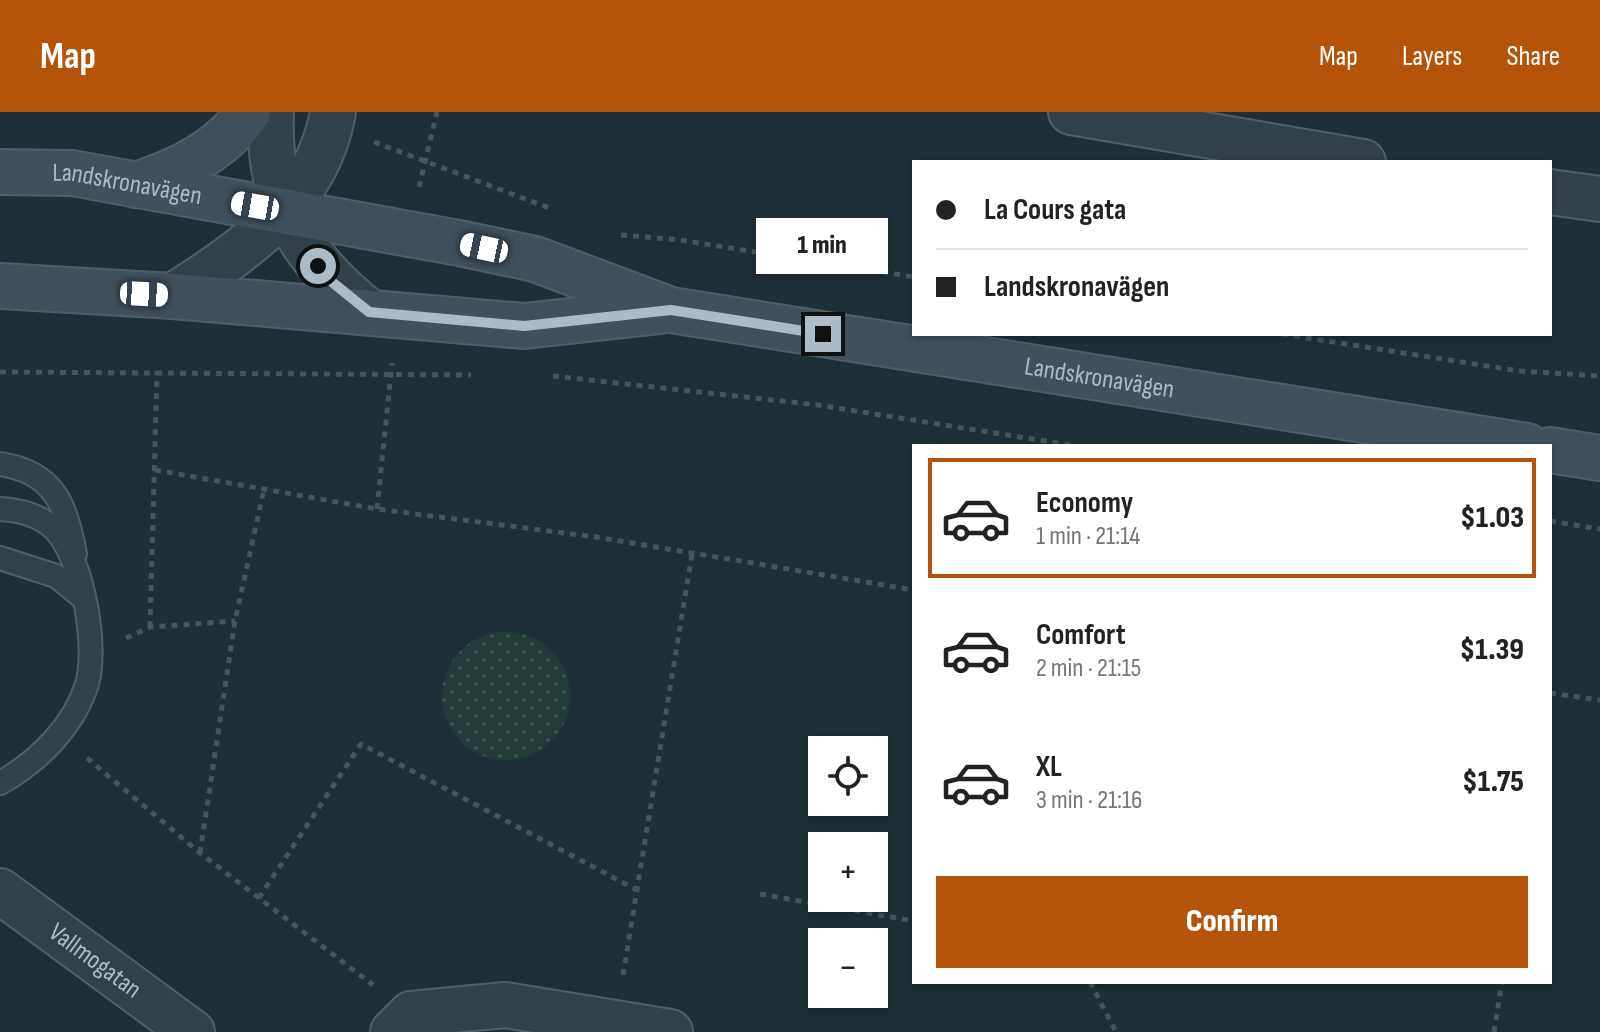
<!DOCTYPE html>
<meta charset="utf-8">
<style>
body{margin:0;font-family:"Sofia Sans Condensed",sans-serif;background:#f2f2f2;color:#222;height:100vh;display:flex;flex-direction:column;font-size:30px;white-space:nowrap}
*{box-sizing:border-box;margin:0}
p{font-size:26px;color:#767676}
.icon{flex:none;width:44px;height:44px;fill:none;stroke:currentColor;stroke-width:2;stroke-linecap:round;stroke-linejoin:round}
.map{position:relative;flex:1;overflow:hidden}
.panel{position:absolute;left:912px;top:332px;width:640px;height:540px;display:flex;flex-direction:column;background:#fff;border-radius:0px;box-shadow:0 2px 6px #0004}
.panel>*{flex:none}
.top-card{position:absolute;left:912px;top:48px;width:640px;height:176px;border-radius:0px;box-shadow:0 2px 6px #0004;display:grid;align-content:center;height:176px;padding:0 24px;background:#fff}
.tools{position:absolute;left:808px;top:624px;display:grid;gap:16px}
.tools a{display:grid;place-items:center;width:80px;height:80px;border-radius:0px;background:#fff;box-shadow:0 2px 6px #0004;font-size:40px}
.end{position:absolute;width:36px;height:36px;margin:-18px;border:10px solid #acbbc6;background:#111;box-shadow:0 0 0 4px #111}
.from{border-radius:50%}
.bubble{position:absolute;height:56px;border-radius:0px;background:#fff;box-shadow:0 2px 6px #0004;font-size:26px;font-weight:800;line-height:56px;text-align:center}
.car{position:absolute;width:24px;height:48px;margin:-24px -12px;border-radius:10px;box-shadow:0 0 6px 2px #0007;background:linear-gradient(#fff 24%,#345 0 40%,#fff 0 76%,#345 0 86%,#fff 0)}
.top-card b{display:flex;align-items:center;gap:28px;height:76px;font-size:30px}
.top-card b+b{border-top:2px solid #e0e0e0}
.top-card i{width:20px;height:20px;background:#222}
ul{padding:14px 0 0;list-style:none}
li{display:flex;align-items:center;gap:24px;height:120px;margin:0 16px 12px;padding:0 8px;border:4px solid transparent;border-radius:0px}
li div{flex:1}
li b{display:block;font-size:30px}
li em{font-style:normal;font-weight:800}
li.current{border-color:#b45309}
li>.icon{width:72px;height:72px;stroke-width:1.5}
.action{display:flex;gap:16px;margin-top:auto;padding:16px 24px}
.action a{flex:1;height:92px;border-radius:0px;background:#b45309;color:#fff;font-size:32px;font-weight:800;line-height:92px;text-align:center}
header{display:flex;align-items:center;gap:48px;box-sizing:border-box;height:112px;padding:0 40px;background:#b45309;color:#fff}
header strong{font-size:38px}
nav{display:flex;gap:44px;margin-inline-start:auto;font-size:28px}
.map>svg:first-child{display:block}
.park{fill:url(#park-dots)}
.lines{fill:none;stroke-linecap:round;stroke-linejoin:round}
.lane-casing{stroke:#505e67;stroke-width:26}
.street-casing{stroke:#505e67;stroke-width:48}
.secondary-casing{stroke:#505e67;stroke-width:48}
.path{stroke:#405856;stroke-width:5;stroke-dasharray:6 6;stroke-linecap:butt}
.lane{stroke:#324049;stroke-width:22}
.street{stroke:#324049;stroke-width:44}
.secondary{stroke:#40505c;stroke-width:44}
.route{stroke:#acbbc6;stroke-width:10}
.labels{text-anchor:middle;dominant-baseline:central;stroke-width:6;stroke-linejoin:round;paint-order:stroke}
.street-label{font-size:26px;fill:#acbbc6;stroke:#18252d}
</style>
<header>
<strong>Map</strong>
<nav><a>Map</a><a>Layers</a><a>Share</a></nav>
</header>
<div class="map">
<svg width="1600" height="920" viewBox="0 0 1600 920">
<defs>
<pattern id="park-dots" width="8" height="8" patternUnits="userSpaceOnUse" patternTransform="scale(2)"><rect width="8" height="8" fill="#223b38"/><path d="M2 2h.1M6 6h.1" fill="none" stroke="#3f5553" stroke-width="1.8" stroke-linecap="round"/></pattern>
</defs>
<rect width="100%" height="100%" fill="#1f2f38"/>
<circle class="park" cx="506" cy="584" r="64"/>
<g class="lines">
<defs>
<g id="lane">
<path d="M 0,352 C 55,360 66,394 75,442"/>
<path d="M 0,397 C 20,398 42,404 56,419 C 83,449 98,534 87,572 C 74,614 38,650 0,671"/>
<path d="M 0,446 L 56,464 L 83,486"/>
</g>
<g id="street">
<path d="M 271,0 C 267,90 300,145 369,200"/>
<path d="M 1071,0 L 1363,50"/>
<path d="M 1550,80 L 1600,87"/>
<path d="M 173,184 C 244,139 318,89 333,0"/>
<path id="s1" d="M 0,779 L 192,920"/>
<path d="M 393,920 L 411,902 L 505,893 L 670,920"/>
</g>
<g id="secondary">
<path id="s2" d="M 0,60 L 72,61 L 459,131 L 535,147 L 671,198 L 1527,334"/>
<path d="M 136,73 C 178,59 222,39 248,0"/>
<path d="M 0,174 L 173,184 L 524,214 L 661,199"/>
<path d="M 1550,338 L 1600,346"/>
</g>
</defs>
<use href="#lane" class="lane-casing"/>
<use href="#street" class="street-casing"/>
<use href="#secondary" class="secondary-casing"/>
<g class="path">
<path d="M 374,30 L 552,97"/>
<path d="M 419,75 L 437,0"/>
<path d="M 621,123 L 680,128 L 914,165"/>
<path d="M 1282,222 L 1519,259 L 1600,264"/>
<path d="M 0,260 L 471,263"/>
<path d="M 553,264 L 818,293 L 1077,334"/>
<path d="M 155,358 L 377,397 L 596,425 L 914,478"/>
<path d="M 377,397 L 392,251"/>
<path d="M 1550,409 L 1600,417"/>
<path d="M 150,515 L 157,259"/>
<path d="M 126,526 L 150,515 L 235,509"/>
<path d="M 1550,581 L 1600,588"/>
<path d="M 87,646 L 200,741 L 373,873"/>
<path d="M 200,741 L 235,509 L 264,377"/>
<path d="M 760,782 L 914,809"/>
<path d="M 259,786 L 361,632 L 637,778"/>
<path d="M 623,863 L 692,442"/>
<path d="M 1090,870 L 1116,920"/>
<path d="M 1494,920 L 1502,870"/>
</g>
<use href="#lane" class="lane"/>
<use href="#street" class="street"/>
<use href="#secondary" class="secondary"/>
</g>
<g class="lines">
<path class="route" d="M 318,154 L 332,170 L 369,200 L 524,214 L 671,198 L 823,222"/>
</g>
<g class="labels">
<g class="street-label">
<text stroke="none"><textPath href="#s2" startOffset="128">Landskronavägen</textPath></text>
<text stroke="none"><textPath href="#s2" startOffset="1122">Landskronavägen</textPath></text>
<text stroke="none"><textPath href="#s1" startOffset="118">Vallmogatan</textPath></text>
</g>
</g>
</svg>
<div class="tools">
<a><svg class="icon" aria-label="locate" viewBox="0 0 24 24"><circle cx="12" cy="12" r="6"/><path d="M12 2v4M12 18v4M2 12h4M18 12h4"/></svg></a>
<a>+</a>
<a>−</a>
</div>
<i class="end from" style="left:318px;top:154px"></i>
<i class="end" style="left:823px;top:222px"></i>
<div class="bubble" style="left:756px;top:106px;width:132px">1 min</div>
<i class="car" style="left:255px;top:94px;rotate:280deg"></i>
<i class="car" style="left:484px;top:136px;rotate:282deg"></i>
<i class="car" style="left:144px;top:182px;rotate:93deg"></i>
<div class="top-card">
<b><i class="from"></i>La Cours gata</b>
<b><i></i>Landskronavägen</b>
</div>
<section class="panel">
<ul>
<li class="current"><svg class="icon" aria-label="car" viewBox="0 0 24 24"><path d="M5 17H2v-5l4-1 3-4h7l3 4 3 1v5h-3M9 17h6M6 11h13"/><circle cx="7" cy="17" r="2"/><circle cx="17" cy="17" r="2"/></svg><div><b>Economy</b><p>1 min · 21:14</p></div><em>$1.03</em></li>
<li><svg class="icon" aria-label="car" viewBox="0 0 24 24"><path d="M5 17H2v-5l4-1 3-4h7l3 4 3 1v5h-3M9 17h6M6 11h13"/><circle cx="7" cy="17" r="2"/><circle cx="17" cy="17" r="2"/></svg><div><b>Comfort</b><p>2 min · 21:15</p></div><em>$1.39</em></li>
<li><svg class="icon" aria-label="car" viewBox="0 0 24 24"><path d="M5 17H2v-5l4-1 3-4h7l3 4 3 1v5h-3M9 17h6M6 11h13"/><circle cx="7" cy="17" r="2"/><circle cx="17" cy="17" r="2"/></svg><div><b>XL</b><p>3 min · 21:16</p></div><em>$1.75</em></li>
</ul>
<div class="action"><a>Confirm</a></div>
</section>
</div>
